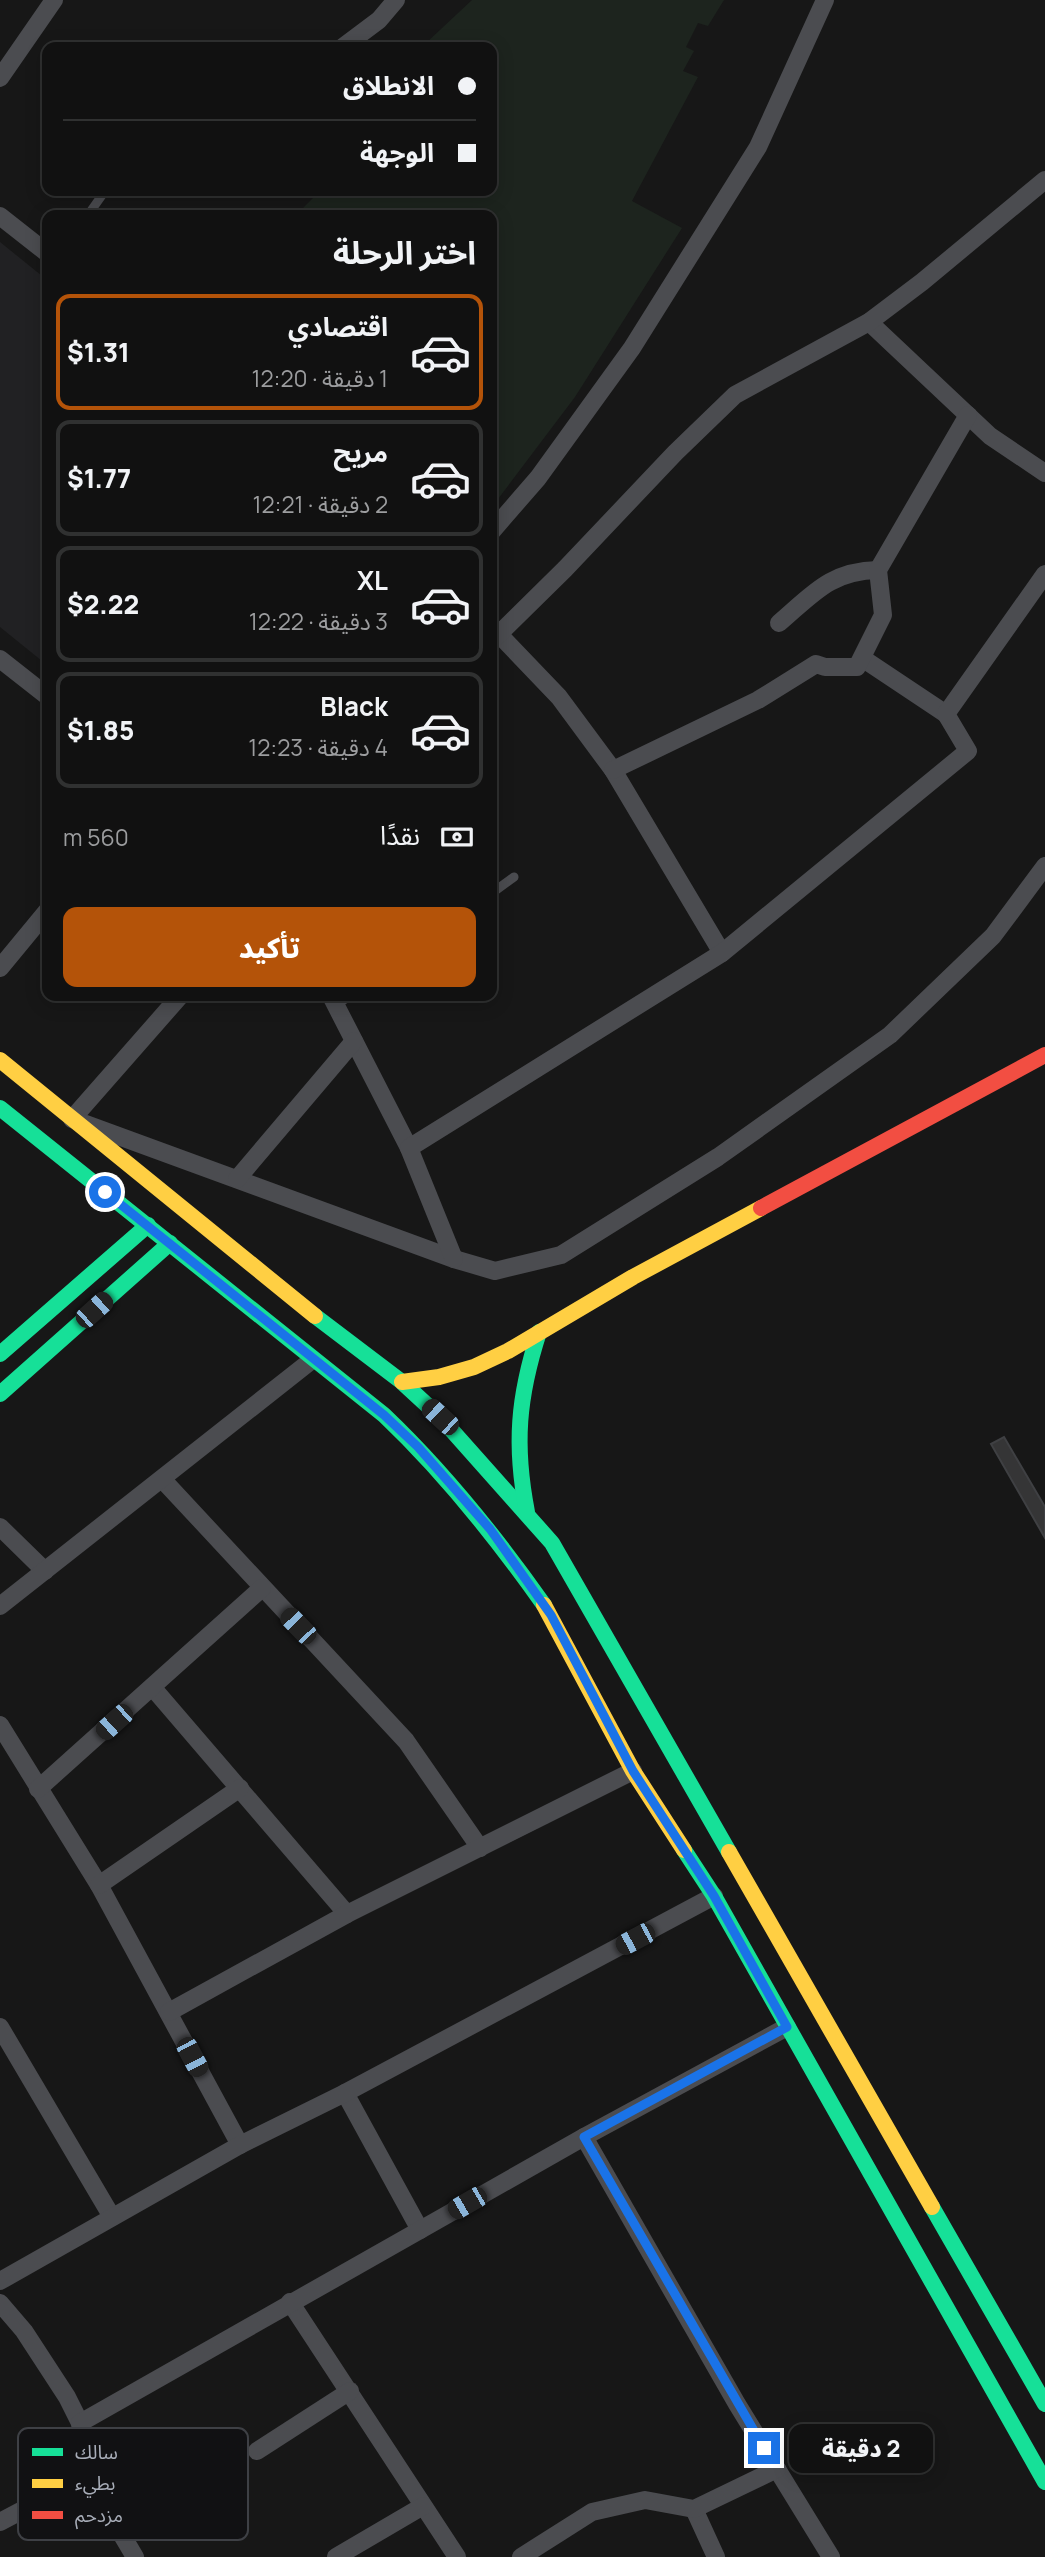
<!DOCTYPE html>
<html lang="ar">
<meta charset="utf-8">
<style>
body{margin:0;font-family:Manrope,"Noto Sans Arabic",sans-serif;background:#1e1f1f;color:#f1f3f6;direction:rtl;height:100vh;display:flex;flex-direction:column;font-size:26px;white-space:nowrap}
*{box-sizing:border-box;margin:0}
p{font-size:23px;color:#9c9d9f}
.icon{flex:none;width:38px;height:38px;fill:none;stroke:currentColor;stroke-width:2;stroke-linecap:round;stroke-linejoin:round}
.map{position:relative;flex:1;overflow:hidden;direction:ltr}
.side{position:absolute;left:42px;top:210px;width:455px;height:791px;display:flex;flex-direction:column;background:#111;border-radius:14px;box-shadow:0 4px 18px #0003,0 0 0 2px #303131;direction:rtl}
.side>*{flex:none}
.hud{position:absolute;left:42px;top:42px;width:455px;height:154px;border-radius:14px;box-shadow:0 4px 18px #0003,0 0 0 2px #303131;direction:rtl;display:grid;align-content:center;height:154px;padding:0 21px;background:#111}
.end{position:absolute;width:32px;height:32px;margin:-16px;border:9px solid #1a73e8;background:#fff;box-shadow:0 0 0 4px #fff}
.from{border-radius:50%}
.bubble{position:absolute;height:49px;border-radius:14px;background:#111;box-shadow:0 4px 18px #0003,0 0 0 2px #303131;font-size:23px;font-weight:800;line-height:49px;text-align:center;direction:rtl}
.car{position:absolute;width:21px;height:42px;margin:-21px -10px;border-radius:9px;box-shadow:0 0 5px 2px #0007;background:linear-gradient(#222 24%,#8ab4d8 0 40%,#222 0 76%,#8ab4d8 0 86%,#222 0)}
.hud b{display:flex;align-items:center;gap:24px;height:66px;font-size:26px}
.hud b+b{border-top:2px solid #303131}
.hud i{width:18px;height:18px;background:#f1f3f6}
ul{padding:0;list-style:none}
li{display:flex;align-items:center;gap:21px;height:116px;margin:0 14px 10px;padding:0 7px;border:4px solid #303131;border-radius:14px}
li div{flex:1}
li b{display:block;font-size:26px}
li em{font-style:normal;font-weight:800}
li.current{border-color:#b45309}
li>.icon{width:63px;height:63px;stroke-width:1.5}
h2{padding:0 21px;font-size:32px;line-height:84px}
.pay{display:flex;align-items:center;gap:18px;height:77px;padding:0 21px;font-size:26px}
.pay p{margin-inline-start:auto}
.action{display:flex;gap:14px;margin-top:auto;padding:14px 21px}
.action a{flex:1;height:80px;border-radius:14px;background:#b45309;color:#fff;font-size:28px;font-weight:800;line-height:80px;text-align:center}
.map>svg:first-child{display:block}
.built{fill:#212123}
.green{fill:#1d241e}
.building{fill:#353536;stroke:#3f4043;stroke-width:2}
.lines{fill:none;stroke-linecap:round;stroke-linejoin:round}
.lane{stroke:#4b4c50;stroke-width:9}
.street{stroke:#4b4c50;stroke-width:18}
.fast{stroke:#16e098;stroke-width:16}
.slow{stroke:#ffcf43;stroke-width:16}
.jam{stroke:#f24e42;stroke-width:16}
.route{stroke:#1a73e8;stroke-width:9}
.key{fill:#111113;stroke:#3e4045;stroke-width:2}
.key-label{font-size:19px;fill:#a8adb8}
</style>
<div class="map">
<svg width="1045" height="2557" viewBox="0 0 1045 2557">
<rect width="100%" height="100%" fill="#171717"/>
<path class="built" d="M 0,242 L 47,280 L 47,665 L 0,627 Z"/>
<path class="green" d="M 472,0 L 724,0 L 708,26 L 698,23 L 686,47 L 694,51 L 683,71 L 698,77 L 632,201 L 682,228 L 575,397 L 492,507 L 492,215 L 296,215 L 320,191 L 492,191 L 492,47 L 430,47 L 426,43 Z"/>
<path class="building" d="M 1004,1437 L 1045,1507 L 1045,1538 L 991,1444 Z"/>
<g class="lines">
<g class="lane">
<path d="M 88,215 L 105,191"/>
<path d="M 492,893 L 514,877"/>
<path d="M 336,1005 L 350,996"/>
</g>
<g class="street">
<path d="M 343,47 L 379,20 L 396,0"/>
<path d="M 0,78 L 54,0"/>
<path d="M 0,216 L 47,253"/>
<path d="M 869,322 L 990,436 L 1045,473"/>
<path d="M 492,531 L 538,478 L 632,348 L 758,147 L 825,0"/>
<path d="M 779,623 C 813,594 830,571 878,570"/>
<path d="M 492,627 L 559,697 L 613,770 L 722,953"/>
<path d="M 492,641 L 565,569 L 675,453 L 735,395 L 869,322 L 922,282 L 1045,180"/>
<path d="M 862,658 L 946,714"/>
<path d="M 0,659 L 47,696"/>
<path d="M 613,770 L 758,700 L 816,664 L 825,667 L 857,667 L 883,615 L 878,570 L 968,415"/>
<path d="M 0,968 L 47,911"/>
<path d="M 180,996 L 72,1119 L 454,1259 L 495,1271 L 561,1255 L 718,1157 L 890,1035 L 993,936 L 1045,866"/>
<path d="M 331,996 L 409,1148"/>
<path d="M 237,1179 L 354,1041"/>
<path d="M 454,1259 L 409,1148 L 722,953 L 968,751 L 946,714 L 1045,574"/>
<path d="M 162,1479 L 406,1741 L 480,1848"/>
<path d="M 0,1527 L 45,1571"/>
<path d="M 0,1606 L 312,1360"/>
<path d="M 153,1688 L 347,1914"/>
<path d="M 0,1725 L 99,1885 L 240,2145"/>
<path d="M 38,1789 L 262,1588"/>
<path d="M 99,1885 L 240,1788"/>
<path d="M 169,2012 L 347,1914 L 633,1771"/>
<path d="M 0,2027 L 112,2217"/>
<path d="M 345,2093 L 420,2230"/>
<path d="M 584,2137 L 737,2404 L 831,2557"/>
<path d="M 0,2281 L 240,2145 L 345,2093 L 714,1896"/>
<path d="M 290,2302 L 457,2557"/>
<path d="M 0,2303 L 24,2331 L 67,2397 L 80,2423 L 87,2476 L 135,2557"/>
<path d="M 80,2423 L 584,2137 L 787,2027"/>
<path d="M 257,2451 L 350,2391"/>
<path d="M 694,2509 L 716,2557"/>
<path d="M 0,2522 L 87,2476"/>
<path d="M 121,2530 L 201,2484"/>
<path d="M 336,2557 L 423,2506"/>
<path d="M 521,2557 L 592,2512 L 645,2500 L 694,2509 L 777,2469"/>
</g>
<g class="fast">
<path d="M 0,1108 L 384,1415 C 445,1473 496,1537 544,1605"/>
<path d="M 315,1316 L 402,1382 L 440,1417 L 552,1543 L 729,1852"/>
<path d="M 0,1354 L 148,1225"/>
<path d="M 0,1394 L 170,1243"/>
<path d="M 527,1512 C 514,1445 518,1397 539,1332"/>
<path d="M 684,1850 L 714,1896 L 1045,2482"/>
<path d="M 932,2207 L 1045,2404"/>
</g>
<g class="slow">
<path d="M 0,1060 L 315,1316"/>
<path d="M 402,1382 L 439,1377 L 474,1367 L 508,1351 L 633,1277 L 761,1208"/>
<path d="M 544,1605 L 633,1771 L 684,1850"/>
<path d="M 729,1852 L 932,2207"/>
</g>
<path class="jam" d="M 761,1208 L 1045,1055"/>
</g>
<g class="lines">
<path class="route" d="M 105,1192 L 384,1415 L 418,1447 L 490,1529 L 551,1615 L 633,1771 L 714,1896 L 787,2027 L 584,2137 L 764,2448"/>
</g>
<rect x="18" y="2428" width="230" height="112" rx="10" class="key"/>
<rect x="32" y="2448" width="31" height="8" fill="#16e098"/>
<rect x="32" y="2479" width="31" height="9" fill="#ffcf43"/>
<rect x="32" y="2511" width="31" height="8" fill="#f24e42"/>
<g class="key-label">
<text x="75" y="2459">سالك</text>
<text x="75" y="2490">بطيء</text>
<text x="75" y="2522">مزدحم</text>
</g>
</svg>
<i class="end from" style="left:105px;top:1192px"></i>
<i class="end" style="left:764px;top:2448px"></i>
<div class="bubble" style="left:789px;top:2424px;width:144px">2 دقيقة</div>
<i class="car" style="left:94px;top:1310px;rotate:48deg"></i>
<i class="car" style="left:440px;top:1417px;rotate:313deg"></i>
<i class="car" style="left:298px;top:1626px;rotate:316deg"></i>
<i class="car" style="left:114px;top:1722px;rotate:228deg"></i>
<i class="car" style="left:635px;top:1939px;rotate:242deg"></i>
<i class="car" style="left:192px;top:2057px;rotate:152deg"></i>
<i class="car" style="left:467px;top:2203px;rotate:240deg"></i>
<div class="hud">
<b><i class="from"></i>الانطلاق</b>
<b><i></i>الوجهة</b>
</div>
<section class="side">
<h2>اختر الرحلة</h2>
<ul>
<li class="current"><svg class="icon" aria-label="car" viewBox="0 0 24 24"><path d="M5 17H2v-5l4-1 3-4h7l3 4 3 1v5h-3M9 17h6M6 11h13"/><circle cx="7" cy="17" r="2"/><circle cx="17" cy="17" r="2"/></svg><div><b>اقتصادي</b><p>1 دقيقة · 12:20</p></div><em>$1.31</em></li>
<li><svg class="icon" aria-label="car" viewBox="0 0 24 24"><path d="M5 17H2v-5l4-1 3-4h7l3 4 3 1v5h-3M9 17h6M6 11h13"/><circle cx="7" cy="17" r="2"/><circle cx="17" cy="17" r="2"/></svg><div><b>مريح</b><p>2 دقيقة · 12:21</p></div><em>$1.77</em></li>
<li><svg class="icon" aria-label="car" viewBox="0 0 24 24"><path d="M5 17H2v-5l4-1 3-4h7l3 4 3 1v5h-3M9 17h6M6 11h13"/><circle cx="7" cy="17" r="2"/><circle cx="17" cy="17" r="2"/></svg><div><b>XL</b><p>3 دقيقة · 12:22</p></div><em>$2.22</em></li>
<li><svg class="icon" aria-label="car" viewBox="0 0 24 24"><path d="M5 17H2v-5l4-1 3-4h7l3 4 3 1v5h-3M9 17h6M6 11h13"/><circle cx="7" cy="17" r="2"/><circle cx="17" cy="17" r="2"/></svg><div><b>Black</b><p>4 دقيقة · 12:23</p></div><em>$1.85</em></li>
</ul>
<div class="pay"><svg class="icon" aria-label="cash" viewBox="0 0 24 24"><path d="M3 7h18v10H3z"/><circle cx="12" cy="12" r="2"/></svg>نقدًا<p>560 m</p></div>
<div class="action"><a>تأكيد</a></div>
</section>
</div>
